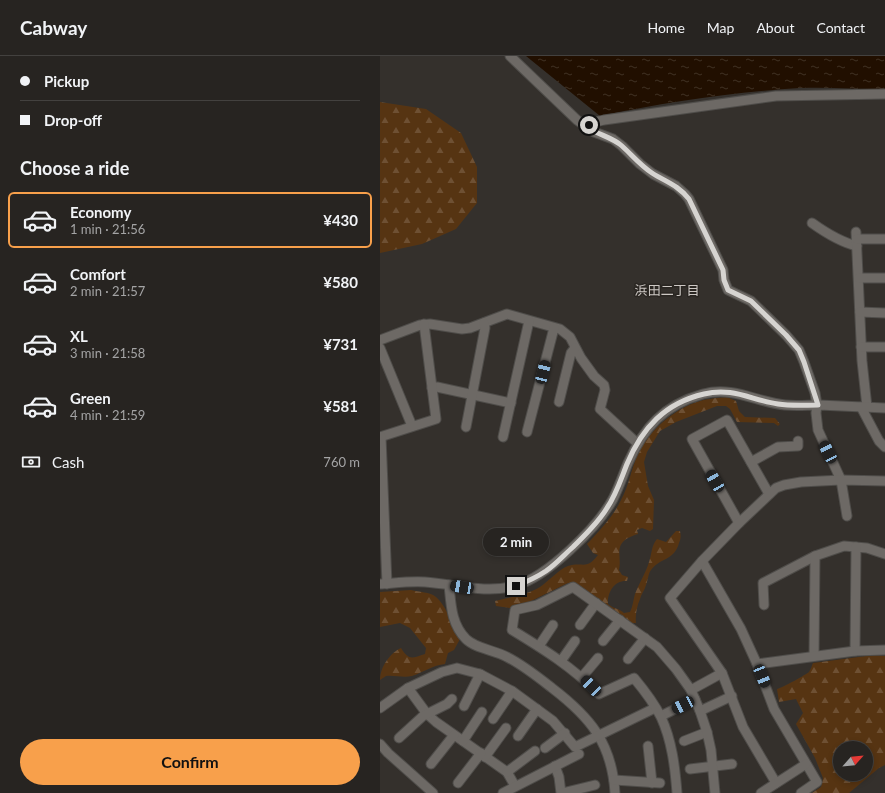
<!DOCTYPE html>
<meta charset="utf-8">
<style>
body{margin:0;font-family:Lato,"Noto Sans JP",sans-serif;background:#33302e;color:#f1f3f6;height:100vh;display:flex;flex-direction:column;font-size:15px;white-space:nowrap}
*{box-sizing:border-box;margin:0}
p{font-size:13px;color:#a4a4a5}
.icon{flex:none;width:22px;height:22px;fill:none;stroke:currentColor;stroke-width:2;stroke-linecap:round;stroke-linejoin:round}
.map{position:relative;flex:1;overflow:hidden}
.drawer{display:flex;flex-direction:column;background:#272421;width:380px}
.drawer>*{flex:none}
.banner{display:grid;align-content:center;height:88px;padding:0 20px;background:#272421}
.needle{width:26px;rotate:63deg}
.tools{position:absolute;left:453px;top:685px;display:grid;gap:8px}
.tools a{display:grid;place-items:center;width:40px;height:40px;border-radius:50%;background:#272421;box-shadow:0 2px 6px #0003,0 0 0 1px #43413f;font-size:20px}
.end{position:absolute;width:18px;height:18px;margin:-9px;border:5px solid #d6d4d1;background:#111;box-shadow:0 0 0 2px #111}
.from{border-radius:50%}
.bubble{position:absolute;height:28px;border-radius:14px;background:#272421;box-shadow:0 2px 6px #0003,0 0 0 1px #43413f;font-size:13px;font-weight:700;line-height:28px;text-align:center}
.car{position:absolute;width:12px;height:24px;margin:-12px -6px;border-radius:5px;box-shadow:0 0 3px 1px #0007;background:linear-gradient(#222 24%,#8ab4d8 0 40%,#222 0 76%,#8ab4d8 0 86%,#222 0)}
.banner b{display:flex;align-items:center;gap:14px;height:38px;font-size:15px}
.banner b+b{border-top:1px solid #43413f}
.banner i{width:10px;height:10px;background:#f1f3f6}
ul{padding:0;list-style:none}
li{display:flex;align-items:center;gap:12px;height:56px;margin:0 8px 6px;padding:0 12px;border:2px solid transparent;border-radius:6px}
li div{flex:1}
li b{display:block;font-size:15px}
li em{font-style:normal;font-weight:700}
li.on{border-color:#f8a04b}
li>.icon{width:36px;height:36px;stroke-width:1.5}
h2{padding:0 20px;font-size:18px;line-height:48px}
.pay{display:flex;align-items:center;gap:10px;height:44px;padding:0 20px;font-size:15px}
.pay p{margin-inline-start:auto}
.primary-button{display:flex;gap:8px;margin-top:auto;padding:8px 20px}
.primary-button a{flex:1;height:46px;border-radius:24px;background:#f8a04b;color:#111;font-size:16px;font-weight:700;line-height:46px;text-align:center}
header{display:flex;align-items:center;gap:24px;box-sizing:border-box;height:56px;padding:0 20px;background:#272421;border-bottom:1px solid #43413f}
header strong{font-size:19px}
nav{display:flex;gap:22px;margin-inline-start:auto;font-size:14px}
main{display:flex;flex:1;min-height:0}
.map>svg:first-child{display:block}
.forest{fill:url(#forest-firs);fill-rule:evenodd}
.water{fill:url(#water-ripples)}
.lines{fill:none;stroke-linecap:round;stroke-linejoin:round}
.minor-casing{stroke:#4f4d4a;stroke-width:11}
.minor{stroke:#6d6965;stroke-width:9}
.route{stroke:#d6d4d1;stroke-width:5}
.labels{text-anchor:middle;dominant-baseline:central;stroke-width:3;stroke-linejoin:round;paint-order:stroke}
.neighbourhood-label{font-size:13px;fill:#cdc8c4;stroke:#2a2622}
</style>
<header>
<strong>Cabway</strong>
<nav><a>Home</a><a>Map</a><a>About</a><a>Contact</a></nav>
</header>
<main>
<section class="drawer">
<div class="banner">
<b><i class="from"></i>Pickup</b>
<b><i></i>Drop-off</b>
</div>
<h2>Choose a ride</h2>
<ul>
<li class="on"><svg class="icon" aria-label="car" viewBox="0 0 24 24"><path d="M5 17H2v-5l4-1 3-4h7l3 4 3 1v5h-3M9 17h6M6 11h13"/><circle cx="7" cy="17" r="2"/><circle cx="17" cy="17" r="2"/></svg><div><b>Economy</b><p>1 min · 21:56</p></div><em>¥430</em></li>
<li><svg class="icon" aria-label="car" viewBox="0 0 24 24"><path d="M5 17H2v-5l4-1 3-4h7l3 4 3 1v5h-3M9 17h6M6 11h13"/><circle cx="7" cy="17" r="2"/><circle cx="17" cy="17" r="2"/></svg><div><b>Comfort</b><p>2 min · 21:57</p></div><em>¥580</em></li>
<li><svg class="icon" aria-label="car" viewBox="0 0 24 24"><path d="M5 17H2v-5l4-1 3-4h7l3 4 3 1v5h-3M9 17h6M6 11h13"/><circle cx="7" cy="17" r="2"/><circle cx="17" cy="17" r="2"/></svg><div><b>XL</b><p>3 min · 21:58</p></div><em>¥731</em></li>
<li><svg class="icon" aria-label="car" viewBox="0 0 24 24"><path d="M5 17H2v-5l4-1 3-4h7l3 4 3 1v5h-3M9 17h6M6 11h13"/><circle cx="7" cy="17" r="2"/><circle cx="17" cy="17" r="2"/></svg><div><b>Green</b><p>4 min · 21:59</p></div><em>¥581</em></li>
</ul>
<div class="pay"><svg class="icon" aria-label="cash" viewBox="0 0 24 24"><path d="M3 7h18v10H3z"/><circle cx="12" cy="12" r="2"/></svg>Cash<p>760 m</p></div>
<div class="primary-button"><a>Confirm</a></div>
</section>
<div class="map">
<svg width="505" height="737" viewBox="0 0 505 737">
<defs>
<pattern id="forest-firs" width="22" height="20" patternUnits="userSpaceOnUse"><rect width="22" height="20" fill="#563412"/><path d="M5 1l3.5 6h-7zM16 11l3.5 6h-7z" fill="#6e5033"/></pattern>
<pattern id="water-ripples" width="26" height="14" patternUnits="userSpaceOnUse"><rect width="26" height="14" fill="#210f00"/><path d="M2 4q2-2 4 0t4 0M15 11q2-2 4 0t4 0" fill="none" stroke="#403124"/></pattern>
</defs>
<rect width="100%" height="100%" fill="#34302c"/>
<g class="forest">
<path d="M 0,46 L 46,53 L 81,77 L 97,111 L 97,147 L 76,173 L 42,188 L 0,197 Z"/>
<path d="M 347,341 L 356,345 L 359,355 L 365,361 L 395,362 L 400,368 L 398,370 L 394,367 L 357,366 L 350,353 L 346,350 L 337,350 L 296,366 L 280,375 L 267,396 L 264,406 L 268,430 L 274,444 L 273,473 L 270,475 L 262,472 L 257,474 L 258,478 C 254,479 252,480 248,482 C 234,490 242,500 239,514 L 242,519 L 248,521 L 247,525 C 234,524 227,537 228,548 C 233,553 239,552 244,557 L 250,556 C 253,550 253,545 255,538 C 259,527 266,517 269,506 C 272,498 271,490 277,483 L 286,486 L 296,475 L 300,475 C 301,480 301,482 299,487 C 294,505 281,501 271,514 C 268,518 268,524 266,529 C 265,534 261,538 260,543 C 257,550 255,559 256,567 L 248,567 L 197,529 L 188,527 L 149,546 L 130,552 L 116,550 L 115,545 C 130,541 147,539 160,531 C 169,525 179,513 188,510 C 203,505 206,515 218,499 L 213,497 L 207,488 C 220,474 233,461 241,444 C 249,430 251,413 258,398 C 269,375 291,356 314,347 C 324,343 336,342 347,341 Z"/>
<path d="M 31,534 C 39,536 50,536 56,541 C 66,549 74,572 80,583 L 74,594 L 68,597 L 65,608 C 53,609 44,616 32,620 C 23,622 15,619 6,620 L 0,624 C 0,611 10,597 21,592 C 29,605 32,602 45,598 L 46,592 L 30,572 L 20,567 L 0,571 L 0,536 Z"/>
<path d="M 494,599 L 505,600 L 505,709 L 499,712 L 469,737 L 432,737 L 441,731 L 443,722 L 435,702 L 416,668 L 423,657 L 416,643 L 399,646 L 397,633 C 402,632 427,618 429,616 C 431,613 432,609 433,607 ZM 460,692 L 486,692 L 486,718 L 460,718 Z"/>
</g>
<path class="water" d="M 146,0 L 505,0 L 505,33 C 477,33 448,31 420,32 C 353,36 286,46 220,60 Z"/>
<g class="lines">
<defs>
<g id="minor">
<path d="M 130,0 L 197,64 L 214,76 L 233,83 L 242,90 L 260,108 L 273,118 L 296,130 L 305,138 L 309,143 L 343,214 L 344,224 L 348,234 L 371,245 L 406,279 L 419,294 L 424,306 L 435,337 L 437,349 L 436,357 L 438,374 L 461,424 L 467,460"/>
<path d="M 207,71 L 215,66 L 224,64 L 396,40 L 505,38"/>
<path d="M 432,167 C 446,177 460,186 477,190"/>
<path d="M 476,176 L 482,305 L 487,351"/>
<path d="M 477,183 L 505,183"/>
<path d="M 479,222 L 505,222"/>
<path d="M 480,256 L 505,257"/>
<path d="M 0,284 L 40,269 L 50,268 L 82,273 L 90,272 L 127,258 L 180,273 L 190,281 L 201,302 L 214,320 L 224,329 L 225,334 L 220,353 L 257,387"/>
<path d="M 481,291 L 505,291"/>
<path d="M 0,292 L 32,370"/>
<path d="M 52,332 L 57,331 L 131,347"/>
<path d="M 179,346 L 191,297 L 195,292"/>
<path d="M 481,351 L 499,385 L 505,391"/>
<path d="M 86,371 L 105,272 L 104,267"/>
<path d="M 147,376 L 174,272"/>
<path d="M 0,381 L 56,363 L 44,268"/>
<path d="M 1,381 L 7,528"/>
<path d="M 123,381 L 149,265"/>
<path d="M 371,406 L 398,391 L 418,390 L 418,385"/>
<path d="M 359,467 L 312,383 L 347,364 L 389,438"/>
<path d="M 322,505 L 361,573 L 377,608 L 394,653 L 437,726 L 421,737"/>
<path d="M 0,528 C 15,527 31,525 45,526 C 75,528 105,538 135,530 C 167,521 217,472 233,443 C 239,431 243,419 248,407 C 264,371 284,349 323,338 C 354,330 376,346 405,349 C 416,350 428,349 439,349 C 461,350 483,351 505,352"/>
<path d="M 69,529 C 71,548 71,568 86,583 C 96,593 115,594 127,601 C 143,609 158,621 172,632 C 210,661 232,687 235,737"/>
<path d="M 384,549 L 383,527 L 435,500 L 464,490 L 487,492 L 505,498"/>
<path d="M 200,569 L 216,547"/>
<path d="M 223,585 L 240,564"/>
<path d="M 159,590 L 173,569"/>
<path d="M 475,595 L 476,491"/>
<path d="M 434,600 L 435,500"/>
<path d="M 248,603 L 265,582"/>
<path d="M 181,605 L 195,585"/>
<path d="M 377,608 L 475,595 L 505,594"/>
<path d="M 202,621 L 218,602"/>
<path d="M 28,632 L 47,658 L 56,666 L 127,716 L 135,730"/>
<path d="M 311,634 L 342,617"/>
<path d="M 84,650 L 100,618"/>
<path d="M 0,652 L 28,632 L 62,616 L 77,612 L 100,618 L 132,635 L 173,665 L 195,691 L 275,652"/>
<path d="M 320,655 L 352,640"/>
<path d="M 281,660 L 315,643"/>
<path d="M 113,663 L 132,635"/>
<path d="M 138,680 L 157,653"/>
<path d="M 19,682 L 43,660 L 67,648 L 72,643"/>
<path d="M 83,685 L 102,656"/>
<path d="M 304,685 L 327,676"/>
<path d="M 0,688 L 8,697 L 53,737"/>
<path d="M 268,690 L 272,727"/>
<path d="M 165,692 L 185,677"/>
<path d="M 105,701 L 126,672"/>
<path d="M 51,708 L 74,679"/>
<path d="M 175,710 L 179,721 L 181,737"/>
<path d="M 310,713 L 352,708"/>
<path d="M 127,716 L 155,695"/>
<path d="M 234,724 L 280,727"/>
<path d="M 78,727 L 101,697"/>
<path d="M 396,727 L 363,671 L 342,617 L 290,542 L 322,505 L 359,467 L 396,432 L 404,429 L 421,426 L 461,424 L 505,425"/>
<path d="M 123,737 L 199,698"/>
<path d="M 182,737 L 215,729"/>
<path d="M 297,737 C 295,711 292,685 281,661 C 274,647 264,634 254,622 L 219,638 C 192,611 165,594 132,574 L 135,554 L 157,549 L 193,531 L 277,591 L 296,613 L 311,634 L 320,655 L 327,676 L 331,694 L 335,737"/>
<path d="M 381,737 L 426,708"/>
</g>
</defs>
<use href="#minor" class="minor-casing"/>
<use href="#minor" class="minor"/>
</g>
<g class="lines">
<path class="route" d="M 136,530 C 146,526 157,521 166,515 C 176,508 184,499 193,491 C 205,479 218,467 227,452 C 236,439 241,423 247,408 C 262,372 285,347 324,338 C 353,331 371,344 398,348 C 411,350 424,349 438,349 L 424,306 L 419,294 L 406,279 L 371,245 L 348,234 L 344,224 L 343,214 L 309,143 C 298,129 286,126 272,117 C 260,109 252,99 242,90 C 232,81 218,79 207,71 L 209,69"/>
</g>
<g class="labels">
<g class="neighbourhood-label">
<text x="287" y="234">浜田二丁目</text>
</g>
</g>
</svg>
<div class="tools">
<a><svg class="needle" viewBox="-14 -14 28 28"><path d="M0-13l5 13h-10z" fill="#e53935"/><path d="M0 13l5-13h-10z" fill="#a4a4a5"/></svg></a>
</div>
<i class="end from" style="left:209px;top:69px"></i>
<i class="end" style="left:136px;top:530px"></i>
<div class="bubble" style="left:103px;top:472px;width:66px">2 min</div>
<i class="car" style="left:163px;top:316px;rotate:14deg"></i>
<i class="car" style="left:448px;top:396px;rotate:333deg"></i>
<i class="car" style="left:335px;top:425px;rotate:330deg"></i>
<i class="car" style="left:82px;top:531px;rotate:279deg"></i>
<i class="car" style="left:382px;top:620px;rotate:158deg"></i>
<i class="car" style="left:211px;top:630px;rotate:315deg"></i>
<i class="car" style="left:303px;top:649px;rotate:243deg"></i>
</div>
</main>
